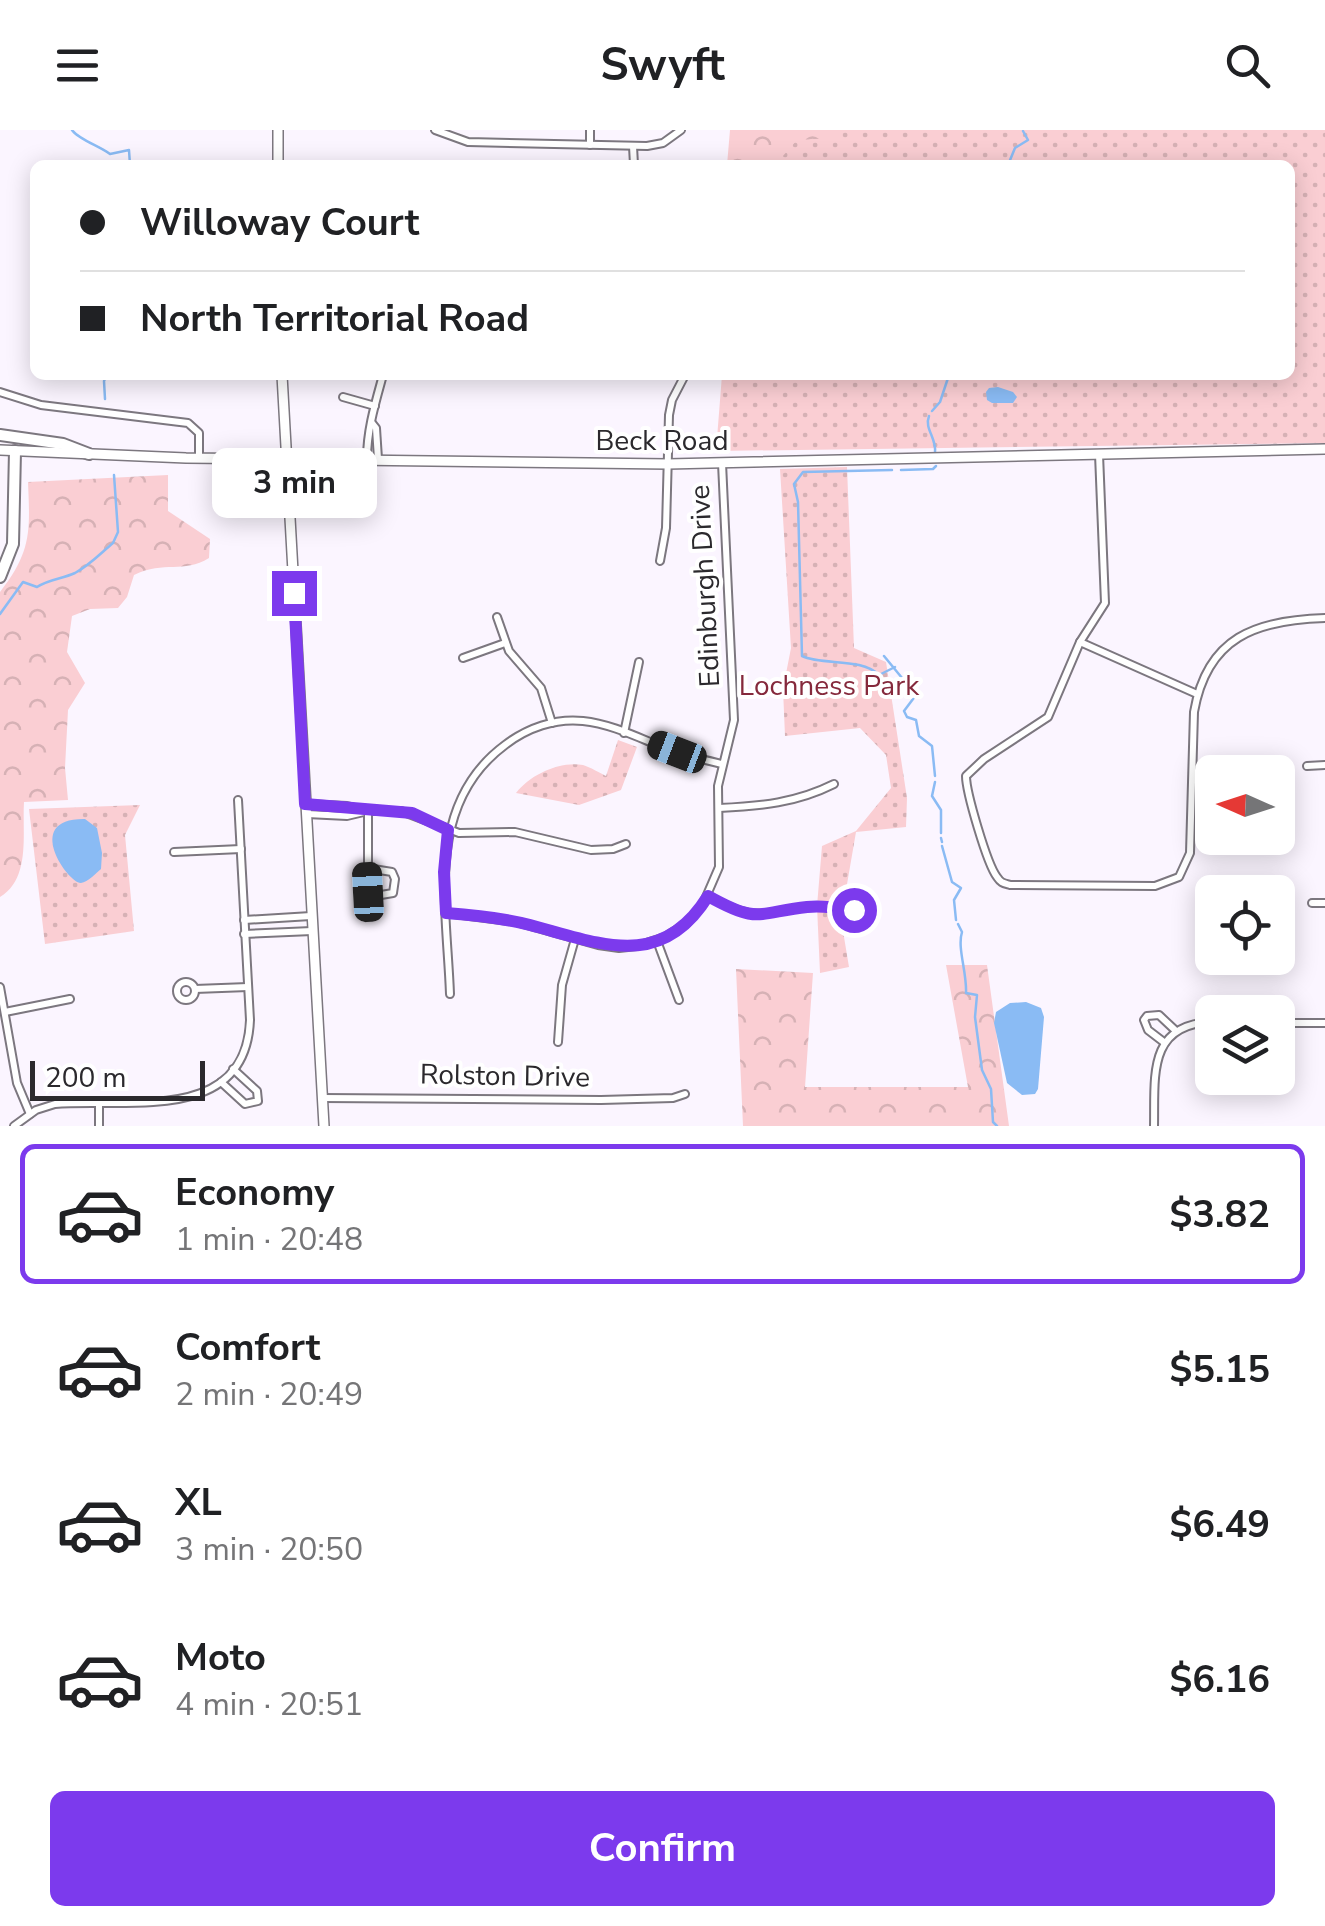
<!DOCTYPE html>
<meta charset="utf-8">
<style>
body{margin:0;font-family:"Nunito Sans",sans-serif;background:#f2f2f2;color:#202124;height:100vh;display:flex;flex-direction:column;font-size:38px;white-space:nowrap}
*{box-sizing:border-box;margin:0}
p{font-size:32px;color:#757577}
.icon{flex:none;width:55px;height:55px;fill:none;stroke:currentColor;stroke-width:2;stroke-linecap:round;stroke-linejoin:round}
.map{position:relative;height:996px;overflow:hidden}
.side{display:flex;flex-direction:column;background:#fff;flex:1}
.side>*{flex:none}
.guide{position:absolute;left:30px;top:30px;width:1265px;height:220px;border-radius:15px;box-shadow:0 5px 25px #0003;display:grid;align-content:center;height:220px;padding:0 50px;background:#fff}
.needle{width:65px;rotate:273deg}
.buttons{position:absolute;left:1195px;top:625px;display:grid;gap:20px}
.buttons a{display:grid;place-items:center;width:100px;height:100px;border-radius:15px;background:#fff;box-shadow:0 5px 25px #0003;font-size:50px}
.scale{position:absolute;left:30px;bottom:25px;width:175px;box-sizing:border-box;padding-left:10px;border:5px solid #2b292d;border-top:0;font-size:28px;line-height:35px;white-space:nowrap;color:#2b292d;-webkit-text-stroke:8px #fff;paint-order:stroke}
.end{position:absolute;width:45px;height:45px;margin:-22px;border:12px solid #7c3aed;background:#fff;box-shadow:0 0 0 5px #fff}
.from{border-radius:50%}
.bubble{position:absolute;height:70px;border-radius:15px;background:#fff;box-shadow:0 5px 25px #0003;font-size:32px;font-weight:700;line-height:70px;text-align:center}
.car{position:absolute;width:30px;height:60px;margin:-30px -15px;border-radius:12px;box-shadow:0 0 8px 2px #0007;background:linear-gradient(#222 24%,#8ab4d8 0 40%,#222 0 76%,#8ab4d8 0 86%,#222 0)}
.guide b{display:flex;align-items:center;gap:35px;height:95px;font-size:38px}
.guide b+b{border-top:2px solid #e0e0e0}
.guide i{width:25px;height:25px;background:#202124}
ul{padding:18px 0 0;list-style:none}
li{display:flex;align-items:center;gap:30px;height:140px;margin:0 20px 15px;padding:0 30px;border:5px solid transparent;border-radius:15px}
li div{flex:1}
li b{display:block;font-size:38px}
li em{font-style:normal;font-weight:700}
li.selected{border-color:#7c3aed}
li>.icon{width:90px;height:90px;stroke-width:1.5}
.primary-button{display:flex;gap:20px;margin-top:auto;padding:20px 50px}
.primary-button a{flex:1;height:115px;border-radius:15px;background:#7c3aed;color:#fff;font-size:40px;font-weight:700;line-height:115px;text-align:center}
header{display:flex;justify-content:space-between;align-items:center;height:130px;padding:0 50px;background:#fff;font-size:45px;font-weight:700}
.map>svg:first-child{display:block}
.grass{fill:url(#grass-dots)}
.forest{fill:url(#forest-crowns)}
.water{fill:#8abbf4}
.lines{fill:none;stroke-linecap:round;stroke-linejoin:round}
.stream{stroke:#8abbf4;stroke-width:2.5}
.minor-casing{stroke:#7c777f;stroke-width:10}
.major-casing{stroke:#7c777f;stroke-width:12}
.highway-casing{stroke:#7c777f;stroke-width:14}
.minor{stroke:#fff;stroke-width:6}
.major{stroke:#fff;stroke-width:9}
.highway{stroke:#fff;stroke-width:10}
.route{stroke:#7c3aed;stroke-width:12}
.labels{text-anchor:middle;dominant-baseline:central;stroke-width:8;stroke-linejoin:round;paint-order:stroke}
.street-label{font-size:28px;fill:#2b292d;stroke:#fff}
.park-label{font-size:28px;fill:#85293c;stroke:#fff}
</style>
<header><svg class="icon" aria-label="menu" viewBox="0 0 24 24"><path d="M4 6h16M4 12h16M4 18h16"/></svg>Swyft<svg class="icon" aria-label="search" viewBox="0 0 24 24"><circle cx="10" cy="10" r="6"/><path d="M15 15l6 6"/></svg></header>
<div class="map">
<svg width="1325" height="996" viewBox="0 0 1325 996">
<defs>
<pattern id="grass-dots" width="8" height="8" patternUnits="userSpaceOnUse" patternTransform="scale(2.5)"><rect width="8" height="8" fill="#faced3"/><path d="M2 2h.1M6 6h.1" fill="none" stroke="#d6b1b5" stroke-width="1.8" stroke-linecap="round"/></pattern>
<pattern id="forest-crowns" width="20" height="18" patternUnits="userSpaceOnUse" patternTransform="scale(2.5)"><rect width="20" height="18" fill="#faced3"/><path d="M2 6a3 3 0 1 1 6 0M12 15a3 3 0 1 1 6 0" fill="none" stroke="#d6b1b5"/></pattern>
</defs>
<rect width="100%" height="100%" fill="#fbf5ff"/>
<g class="grass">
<path d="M 739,0 L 1325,0 L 1325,313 L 716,321 L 722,245 L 1290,245 L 1290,35 L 737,35 Z"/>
<path d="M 847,337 L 854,518 L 886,532 L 907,668 L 906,697 L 856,702 L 841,789 L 849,837 L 820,843 L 817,776 L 822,716 L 856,701 L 891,658 L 886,625 L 860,598 L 785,606 L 783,559 L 791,518 L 780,339 Z"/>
<path d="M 618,610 L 637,617 L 621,660 L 579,675 L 516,663 C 530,645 559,631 583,635 C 590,637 600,643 606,646 Z"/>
<path d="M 140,675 L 125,705 L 134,801 L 45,814 L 29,679 Z"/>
</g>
<g class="forest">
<path d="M 730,0 L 839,0 L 835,8 L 797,10 L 775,35 L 727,35 Z"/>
<path d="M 168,345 L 168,381 L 210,409 L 209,428 C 183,444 165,430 134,445 L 127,467 L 118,478 L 90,479 L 72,486 L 67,522 L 85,553 L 68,580 L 65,638 L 68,670 L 24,672 C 22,704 31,748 0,767 L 0,462 C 32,421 30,401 28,352 Z"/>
<path d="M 946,835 L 987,835 L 1009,996 L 743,996 L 736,839 L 813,843 L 805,957 L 968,957 Z"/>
</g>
<g class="water">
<path d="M 998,257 L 1013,262 L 1017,267 L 1013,273 L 992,273 L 987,270 L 986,262 L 989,258 Z"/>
<path d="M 85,689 L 97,698 L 102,723 L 101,739 C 96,743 88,752 81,753 C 69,754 21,688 85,689 Z"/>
<path d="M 1026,872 L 1041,878 L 1044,887 L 1038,959 L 1035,964 L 1022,965 L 1007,953 L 994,893 L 996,882 L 1010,873 Z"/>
</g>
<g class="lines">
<g class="stream">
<path d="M 72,0 C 78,9 99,16 110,24 L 129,20 L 130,35"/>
<path d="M 1008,35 L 1015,18 L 1028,10 L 1023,1"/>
<path d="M 105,269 L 104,251 L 107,245"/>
<path d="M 932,281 L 940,272 L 949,245"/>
<path d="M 929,286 C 924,299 937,308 935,323"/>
<path d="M 892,340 L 803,342 L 794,354 L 798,372 L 802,526 C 823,536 861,527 879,545 L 895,537"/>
<path d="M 901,340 L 933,339 L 936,336"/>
<path d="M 0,484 L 23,452 L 37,457 C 49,449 62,449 75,443 C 90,435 102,422 113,413 L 118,402 L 114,345"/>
<path d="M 884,526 L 916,565 L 904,581 L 907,587 L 916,590 L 919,606 L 932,616 L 935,646"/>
<path d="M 935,652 L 932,666 L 941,680 L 941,703"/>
<path d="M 941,708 L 942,712"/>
<path d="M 942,716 L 952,752 L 961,758 L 954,770 L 956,790"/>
<path d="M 958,794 L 962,802 C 957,818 967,842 966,863 L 977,865 L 975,887 L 982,940 L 991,959 L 993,992 L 997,996"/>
</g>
<defs>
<g id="minor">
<path d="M 435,0 L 468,12 L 647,16 L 663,13 L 681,0"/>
<path d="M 590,15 L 590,0"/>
<path d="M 633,16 L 634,35"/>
<path d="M 35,102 L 35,111"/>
<path d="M 0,262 L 41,275 L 188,293 L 199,303 L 199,328"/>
<path d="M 343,267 L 375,276"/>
<path d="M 372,293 L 376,298 L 378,329"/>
<path d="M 1099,324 L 1105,473 L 1080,512 L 1048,587 L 984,629 L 966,646 C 966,662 987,734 997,747 C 1001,753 1003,753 1010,755 L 1155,756 L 1179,747 L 1190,723 L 1194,582 C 1207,507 1256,490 1325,488"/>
<path d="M 367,329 C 367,300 375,274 383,245"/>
<path d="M 660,431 L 666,398 L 669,285 L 672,270 L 685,245"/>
<path d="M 497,487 L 509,521 L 541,558 L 552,593"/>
<path d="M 1080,512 L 1197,564"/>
<path d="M 463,528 L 505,513"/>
<path d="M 624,603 L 639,532"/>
<path d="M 1307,636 L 1325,635"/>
<path d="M 305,674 L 347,676 L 367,681"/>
<path d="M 719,678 C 761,676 796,673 834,654"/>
<path d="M 307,684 L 347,686 L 368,681 L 401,681 L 459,703 L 515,702 L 591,720 L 613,719 L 626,714"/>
<path d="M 174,722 L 241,719"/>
<path d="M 367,738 L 392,742 L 395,749 L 393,763 L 375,766 L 368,762 L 368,681"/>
<path d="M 708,766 C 755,792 758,783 807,777 C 823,775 839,778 854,779"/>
<path d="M 1312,773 L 1325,773"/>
<path d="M 446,783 L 516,792 L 598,815 L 619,818 L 637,816 L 665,807 L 687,793 L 703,774 L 719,737 L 718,656 L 734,590 L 722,333"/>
<path d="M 244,790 L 311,786"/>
<path d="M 244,804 L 312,801"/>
<path d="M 657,811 L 679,870"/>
<circle cx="186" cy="861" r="9"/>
<path d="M 0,857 L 17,953 L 30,984"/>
<path d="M 195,859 L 248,857"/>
<path d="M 450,864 C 447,777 424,675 505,615 C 527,598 555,588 583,591 C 613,594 643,610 670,620 C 687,626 705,630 722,634"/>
<path d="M 5,882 L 70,869"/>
<path d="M 1278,893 L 1325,893"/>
<path d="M 558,912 L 562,855 L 575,809"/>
<path d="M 1165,913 L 1148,900 L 1144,890 L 1147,886 L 1159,885 L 1176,901"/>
<path d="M 221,952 L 245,974 L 258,971 L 257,961 L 233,939"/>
<path d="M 1262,960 L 1262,948"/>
<path d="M 322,968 L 601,970 L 673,968 L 685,964"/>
<path d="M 99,973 L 99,996"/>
<path d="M 14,996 L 36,980 L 55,974 C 126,968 246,995 250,890 L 238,670"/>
<path d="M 1154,996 C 1155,947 1147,894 1212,892"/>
</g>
<g id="major">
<path d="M 278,0 L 278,35"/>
<path d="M 282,245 L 324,996"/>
<path d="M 0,320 L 186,328 L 668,334 L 1325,319"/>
</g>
<g id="highway">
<path d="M 0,305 L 63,314 L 89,324"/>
<path d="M 0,447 L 13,414 L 15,321"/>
</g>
</defs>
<use href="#minor" class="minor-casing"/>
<use href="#major" class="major-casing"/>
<use href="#highway" class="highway-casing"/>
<use href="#minor" class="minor"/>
<use href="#major" class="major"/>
<use href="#highway" class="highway"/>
</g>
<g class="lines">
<path class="route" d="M 294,463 L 305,674 L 412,683 L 448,700 L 444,742 L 446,783 C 474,785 503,788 530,795 C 599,813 661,842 708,766 C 758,794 756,783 807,777 C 823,775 839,778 854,780"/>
</g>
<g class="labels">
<g class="street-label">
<text x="662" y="311">Beck Road</text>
<text transform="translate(705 456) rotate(-93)">Edinburgh Drive</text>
<text transform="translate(505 946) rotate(1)">Rolston Drive</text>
</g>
<g class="park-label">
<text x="829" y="556">Lochness Park</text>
</g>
</g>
</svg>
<div class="buttons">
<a><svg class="needle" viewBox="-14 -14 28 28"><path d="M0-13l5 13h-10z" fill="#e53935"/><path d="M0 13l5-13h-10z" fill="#757577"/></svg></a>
<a><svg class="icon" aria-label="locate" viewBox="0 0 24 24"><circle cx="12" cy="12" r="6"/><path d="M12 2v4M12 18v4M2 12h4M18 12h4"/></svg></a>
<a><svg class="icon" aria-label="layers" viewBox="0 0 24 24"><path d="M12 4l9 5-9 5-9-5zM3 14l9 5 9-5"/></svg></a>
</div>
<div class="scale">200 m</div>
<i class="end from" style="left:854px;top:780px"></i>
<i class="end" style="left:294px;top:463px"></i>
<div class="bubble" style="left:212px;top:318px;width:165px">3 min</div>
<i class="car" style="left:677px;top:622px;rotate:291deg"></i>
<i class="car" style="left:368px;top:762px;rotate:357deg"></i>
<div class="guide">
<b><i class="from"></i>Willoway Court</b>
<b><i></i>North Territorial Road</b>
</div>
</div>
<section class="side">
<ul>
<li class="selected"><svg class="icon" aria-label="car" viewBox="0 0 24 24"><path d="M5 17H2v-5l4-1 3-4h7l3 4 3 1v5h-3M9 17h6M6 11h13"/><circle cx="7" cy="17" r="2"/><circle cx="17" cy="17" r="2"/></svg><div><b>Economy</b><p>1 min · 20:48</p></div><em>$3.82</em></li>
<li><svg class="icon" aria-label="car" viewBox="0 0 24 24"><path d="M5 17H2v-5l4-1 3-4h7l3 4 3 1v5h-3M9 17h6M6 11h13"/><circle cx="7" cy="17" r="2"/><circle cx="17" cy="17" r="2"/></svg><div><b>Comfort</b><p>2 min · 20:49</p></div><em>$5.15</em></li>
<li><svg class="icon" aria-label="car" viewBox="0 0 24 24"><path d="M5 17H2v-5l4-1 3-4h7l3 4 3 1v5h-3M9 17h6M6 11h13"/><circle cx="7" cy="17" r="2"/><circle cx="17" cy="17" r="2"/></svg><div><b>XL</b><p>3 min · 20:50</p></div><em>$6.49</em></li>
<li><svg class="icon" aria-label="car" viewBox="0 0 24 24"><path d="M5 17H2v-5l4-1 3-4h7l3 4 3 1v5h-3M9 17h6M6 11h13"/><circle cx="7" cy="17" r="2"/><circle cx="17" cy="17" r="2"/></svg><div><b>Moto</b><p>4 min · 20:51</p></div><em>$6.16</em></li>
</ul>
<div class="primary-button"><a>Confirm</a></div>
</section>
